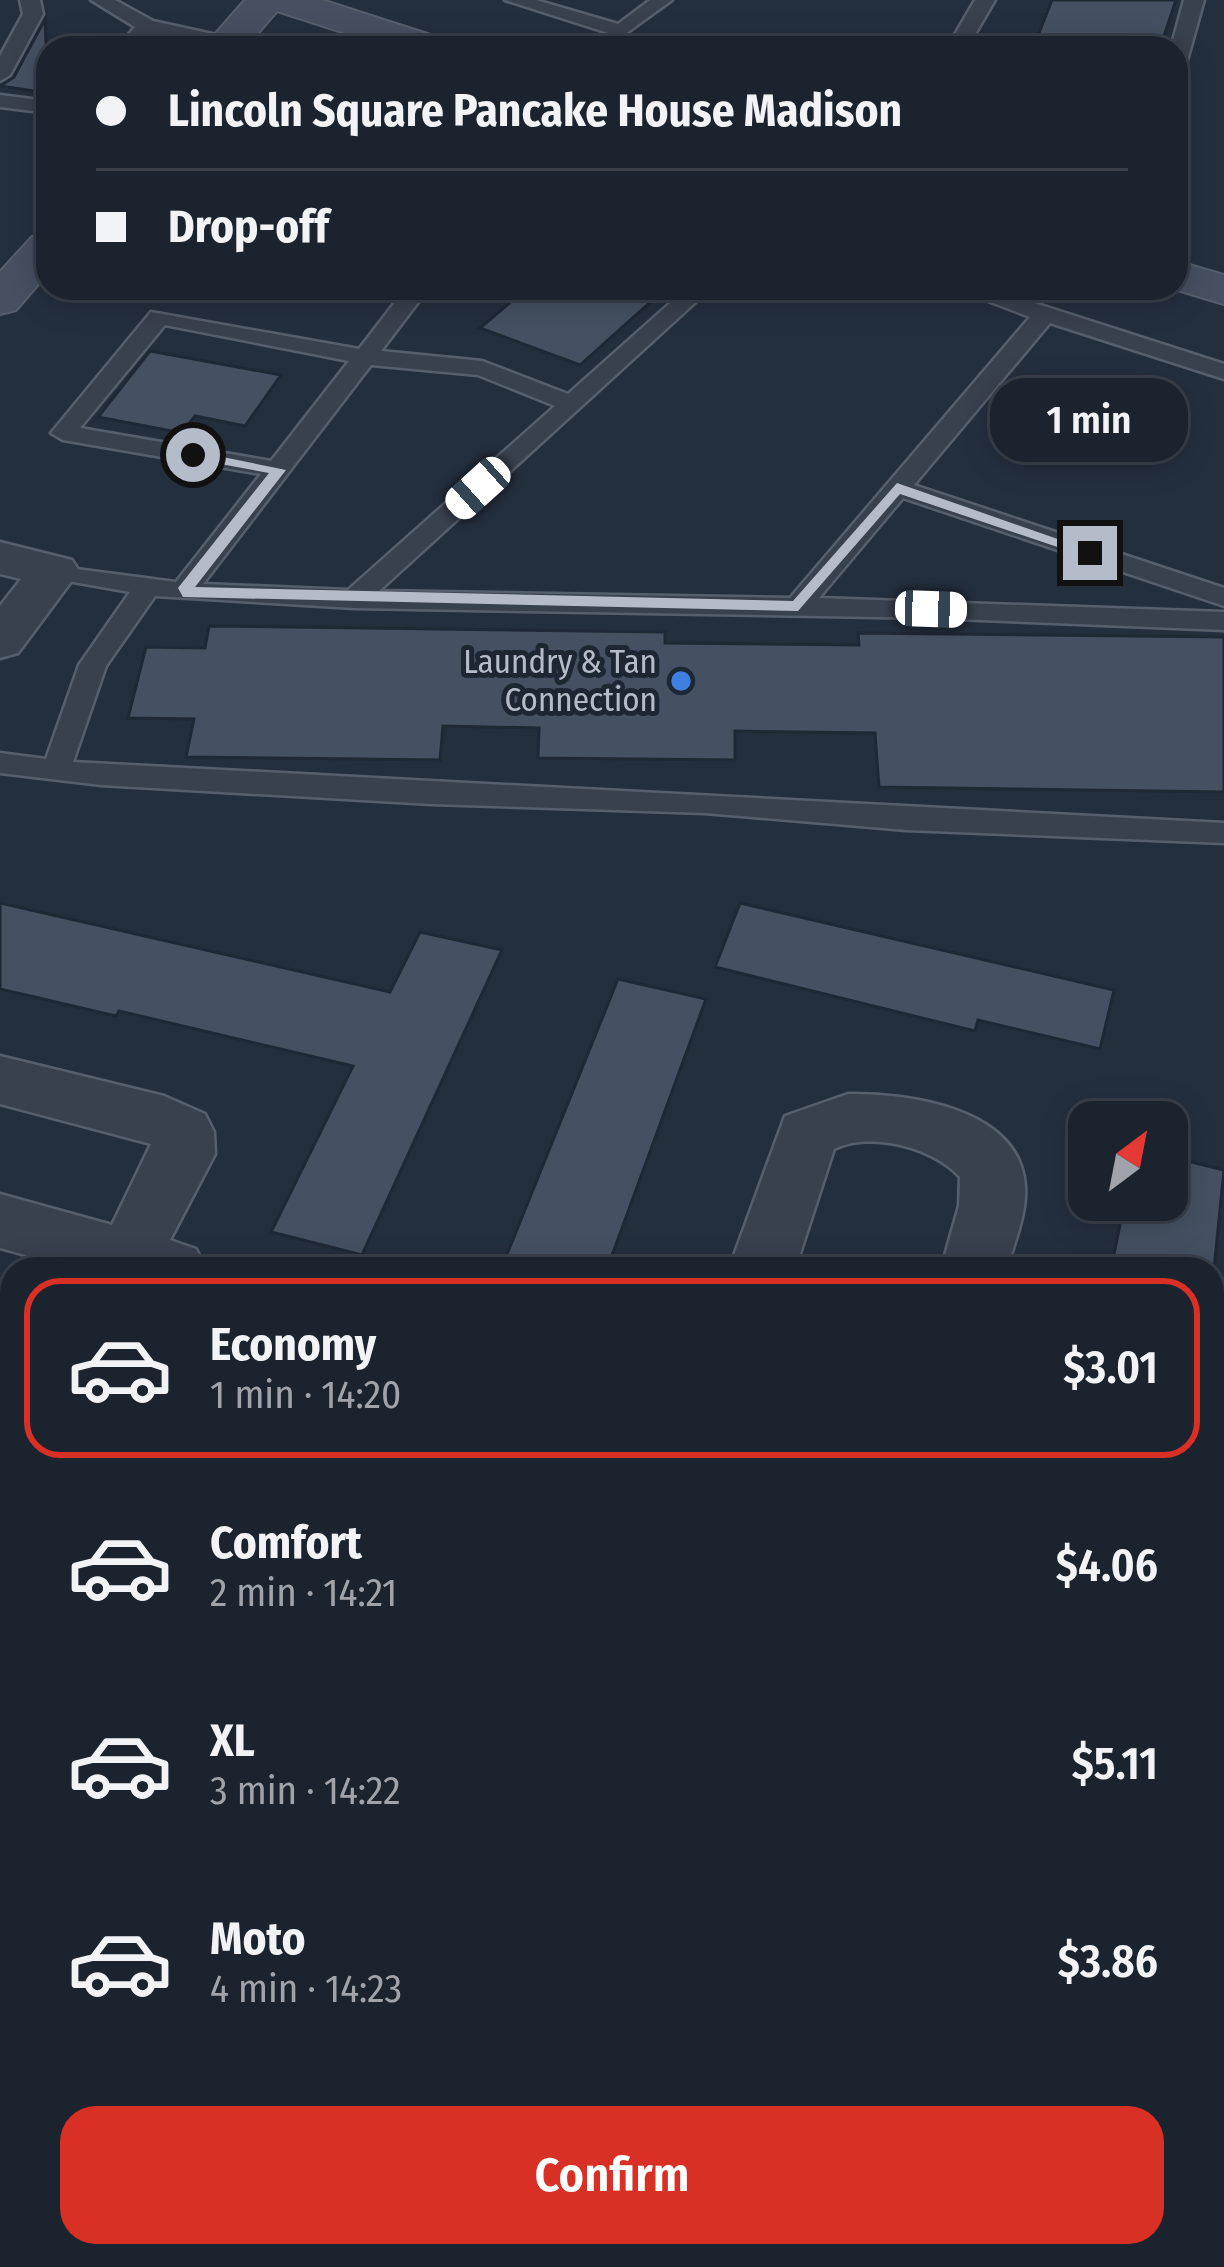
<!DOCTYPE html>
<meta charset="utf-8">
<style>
body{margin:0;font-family:"Fira Sans Condensed",sans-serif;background:#282f3a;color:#f1f3f6;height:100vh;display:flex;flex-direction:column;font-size:45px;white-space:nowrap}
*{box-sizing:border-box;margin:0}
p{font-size:39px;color:#a0a4aa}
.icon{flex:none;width:66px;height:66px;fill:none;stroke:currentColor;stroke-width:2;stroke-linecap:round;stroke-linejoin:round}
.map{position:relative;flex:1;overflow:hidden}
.panel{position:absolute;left:0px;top:1257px;width:1224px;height:1011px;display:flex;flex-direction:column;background:#1b232e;border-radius:36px 36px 0 0;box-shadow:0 6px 30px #0003,0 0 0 3px #39404a}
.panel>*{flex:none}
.guide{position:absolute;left:36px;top:36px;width:1152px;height:264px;border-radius:36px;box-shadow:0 6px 30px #0003,0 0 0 3px #39404a;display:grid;align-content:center;height:264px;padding:0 60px;background:#1b232e}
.needle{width:78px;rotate:32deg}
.fabs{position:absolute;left:1068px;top:1101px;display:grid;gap:24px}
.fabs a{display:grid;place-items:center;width:120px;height:120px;border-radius:24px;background:#1b232e;box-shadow:0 6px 30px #0003,0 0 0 3px #39404a;font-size:60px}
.end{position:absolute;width:54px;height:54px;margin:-27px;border:15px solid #b4bcc9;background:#111;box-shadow:0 0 0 6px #111}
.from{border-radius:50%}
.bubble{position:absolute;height:84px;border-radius:36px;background:#1b232e;box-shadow:0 6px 30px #0003,0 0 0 3px #39404a;font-size:39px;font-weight:600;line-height:84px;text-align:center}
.car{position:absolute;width:36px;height:72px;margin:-36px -18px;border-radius:15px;box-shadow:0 0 9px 3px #0007;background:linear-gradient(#fff 24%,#345 0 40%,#fff 0 76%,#345 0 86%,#fff 0)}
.guide b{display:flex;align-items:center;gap:42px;height:114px;font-size:45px}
.guide b+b{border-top:3px solid #39404a}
.guide i{width:30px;height:30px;background:#f1f3f6}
ul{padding:21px 0 0;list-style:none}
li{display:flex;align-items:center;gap:36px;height:180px;margin:0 24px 18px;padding:0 36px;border:6px solid transparent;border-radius:36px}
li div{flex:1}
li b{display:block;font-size:45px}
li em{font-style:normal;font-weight:600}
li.selected{border-color:#d93025}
li>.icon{width:108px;height:108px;stroke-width:1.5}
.button{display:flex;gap:24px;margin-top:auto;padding:24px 60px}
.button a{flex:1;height:138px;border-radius:36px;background:#d93025;color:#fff;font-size:48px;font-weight:600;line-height:138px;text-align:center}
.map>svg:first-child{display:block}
.building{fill:#455162;stroke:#1f2835;stroke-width:3}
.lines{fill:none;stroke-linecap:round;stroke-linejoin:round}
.lane-casing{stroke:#565f6c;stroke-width:5}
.street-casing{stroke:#565f6c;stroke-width:5}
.secondary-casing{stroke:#565f6c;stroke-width:4}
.lane{fill:#38414e;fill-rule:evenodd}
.street{fill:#38414e;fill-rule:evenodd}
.secondary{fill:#465061;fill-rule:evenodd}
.route{fill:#b4bcc9}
.shop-dot{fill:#3f7fe0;stroke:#1d2633;stroke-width:4.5}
.labels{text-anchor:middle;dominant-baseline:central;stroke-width:10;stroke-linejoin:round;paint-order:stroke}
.poi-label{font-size:33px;fill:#b4bcc9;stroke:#1d2633;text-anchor:end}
</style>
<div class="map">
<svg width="1224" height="2267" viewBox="0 0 1224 2267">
<rect width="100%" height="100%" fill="#242f3e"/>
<g class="building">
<path d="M 1052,0 L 1176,0 L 1160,48 L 1033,48 Z"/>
<path d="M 45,19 L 48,93 L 0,86 L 14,77 Z"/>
<path d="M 527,288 L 666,288 L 580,365 L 480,328 Z"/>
<path d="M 150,351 L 281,375 L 245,426 L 195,416 L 182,433 L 98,417 Z"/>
<path d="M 209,626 L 665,632 L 665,643 L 859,645 L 858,633 L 1224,637 L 1224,792 L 879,787 L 875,733 L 735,731 L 735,760 L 538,758 L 539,728 L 443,726 L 440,760 L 186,757 L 194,719 L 128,718 L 146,647 L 205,648 Z"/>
<path d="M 0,903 L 390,992 L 420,932 L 502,950 L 362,1255 L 271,1232 L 353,1066 L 119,1011 L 116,1016 L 0,989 Z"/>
<path d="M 740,903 L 1114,990 L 1100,1049 L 978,1020 L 975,1031 L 715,967 Z"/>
<path d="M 618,979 L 706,999 L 607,1269 L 501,1269 Z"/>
<path d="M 1167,1156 L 1224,1170 L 1214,1269 L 1111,1269 L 1125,1200 L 1167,1200 Z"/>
</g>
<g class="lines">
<defs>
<g id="lane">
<path d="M 20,0 L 40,0 L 43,14 L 10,75 L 0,81 L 0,56 L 23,14 Z"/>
<path d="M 91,0 L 115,0 L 153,21 L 240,40 L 230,46 L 152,33 L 138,48 L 117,48 L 135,27 Z"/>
<path d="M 505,0 L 536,0 L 618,24 L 650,0 L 672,0 L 621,37 Z"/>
<path d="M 975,0 L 995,0 L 967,48 L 947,48 Z"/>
<path d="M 1184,0 L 1204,0 L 1186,64 L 1176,70 L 1176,48 L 1171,48 Z"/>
<path d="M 0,95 L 48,101 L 48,113 L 0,107 Z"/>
<path d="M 406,288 L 429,288 L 381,351 L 482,361 L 568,394 L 687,288 L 711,288 L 379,591 L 790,598 L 1030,317 L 954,288 L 988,288 L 1224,364 L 1224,379 L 1050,323 L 914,485 L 1224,588 L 1224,606 L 903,498 L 819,598 L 1224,612 L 1224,630 L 931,618 L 354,608 L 155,596 L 106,666 L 73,762 L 1224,823 L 1224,843 L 906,830 L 705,813 L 431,804 L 101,785 L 0,773 L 0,753 L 46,759 L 79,665 L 130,592 L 45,577 L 45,565 L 176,582 L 261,474 L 63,440 L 51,433 L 151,312 L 359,349 ZM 165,325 L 349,361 L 271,461 L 80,428 ZM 371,365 L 478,375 L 555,406 L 348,590 L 203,584 Z"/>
</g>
<g id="street">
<path d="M 0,542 L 72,560 L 79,571 L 18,653 L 0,658 L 0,606 L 21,579 L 0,574 Z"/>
<path d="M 0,1056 L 164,1096 L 205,1114 L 214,1132 L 215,1154 L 170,1240 L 196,1249 L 206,1269 L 75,1269 L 0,1248 L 0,1194 L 112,1225 L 151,1144 L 0,1104 Z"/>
<path d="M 848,1094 C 908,1093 1020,1108 1025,1186 C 1027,1214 1014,1242 1007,1269 L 941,1269 L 959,1206 L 960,1177 C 933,1147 870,1131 834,1149 L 795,1269 L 729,1269 L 785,1116 Z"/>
<path d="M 1212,2214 L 1224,2218 L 1224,2267 L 1166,2267 L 1162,2256 L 1212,2256 Z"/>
<path d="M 687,2256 L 775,2256 L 773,2267 L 683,2267 Z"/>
</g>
<g id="secondary">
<path d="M 245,0 L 322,0 L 446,40 L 452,48 L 392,48 L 277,11 L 245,48 L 203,48 Z"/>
<path d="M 48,233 L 48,273 L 16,310 L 0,314 L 0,272 L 32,237 Z"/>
<path d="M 1176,261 L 1224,275 L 1224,304 L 1171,288 L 1176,288 Z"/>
</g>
</defs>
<use href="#lane" class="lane-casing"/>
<use href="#street" class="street-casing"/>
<use href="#secondary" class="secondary-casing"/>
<use href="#lane" class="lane"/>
<use href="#street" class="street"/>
<use href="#secondary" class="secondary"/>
</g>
<path class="route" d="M 193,451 L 286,470 L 195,587 L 793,601 L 897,483 L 1098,553 L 1084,556 L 900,494 L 798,611 L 183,597 L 178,588 L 269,473 L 187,458 Z"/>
<circle class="shop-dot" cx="681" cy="681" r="12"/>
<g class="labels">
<g class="poi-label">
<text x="657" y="662">Laundry &amp; Tan<tspan x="657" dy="38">Connection</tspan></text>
</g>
</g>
</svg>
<div class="fabs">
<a><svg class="needle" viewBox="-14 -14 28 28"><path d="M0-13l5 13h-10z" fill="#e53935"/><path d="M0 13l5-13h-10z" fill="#a0a4aa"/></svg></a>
</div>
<i class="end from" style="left:193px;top:455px"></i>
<i class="end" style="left:1090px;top:553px"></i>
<div class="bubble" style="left:990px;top:378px;width:198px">1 min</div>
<i class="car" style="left:478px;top:488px;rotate:228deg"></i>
<i class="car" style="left:931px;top:609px;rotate:92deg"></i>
<div class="guide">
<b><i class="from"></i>Lincoln Square Pancake House Madison</b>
<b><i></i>Drop-off</b>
</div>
<section class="panel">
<ul>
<li class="selected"><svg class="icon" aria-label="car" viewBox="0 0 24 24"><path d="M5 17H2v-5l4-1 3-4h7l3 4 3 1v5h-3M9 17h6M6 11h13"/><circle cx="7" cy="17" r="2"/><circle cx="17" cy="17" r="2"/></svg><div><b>Economy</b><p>1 min · 14:20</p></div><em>$3.01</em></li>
<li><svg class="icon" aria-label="car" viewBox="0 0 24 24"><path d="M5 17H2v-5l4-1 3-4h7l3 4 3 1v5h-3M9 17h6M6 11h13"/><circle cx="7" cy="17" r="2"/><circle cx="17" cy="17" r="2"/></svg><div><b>Comfort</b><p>2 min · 14:21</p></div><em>$4.06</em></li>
<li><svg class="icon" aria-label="car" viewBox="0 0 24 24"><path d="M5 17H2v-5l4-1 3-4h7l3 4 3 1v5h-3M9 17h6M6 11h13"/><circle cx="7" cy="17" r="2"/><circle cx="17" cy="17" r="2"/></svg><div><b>XL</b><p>3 min · 14:22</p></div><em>$5.11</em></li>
<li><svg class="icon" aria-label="car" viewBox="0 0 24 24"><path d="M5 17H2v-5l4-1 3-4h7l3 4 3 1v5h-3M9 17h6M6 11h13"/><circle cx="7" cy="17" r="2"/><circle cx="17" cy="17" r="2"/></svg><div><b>Moto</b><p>4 min · 14:23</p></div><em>$3.86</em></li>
</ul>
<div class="button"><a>Confirm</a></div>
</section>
</div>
